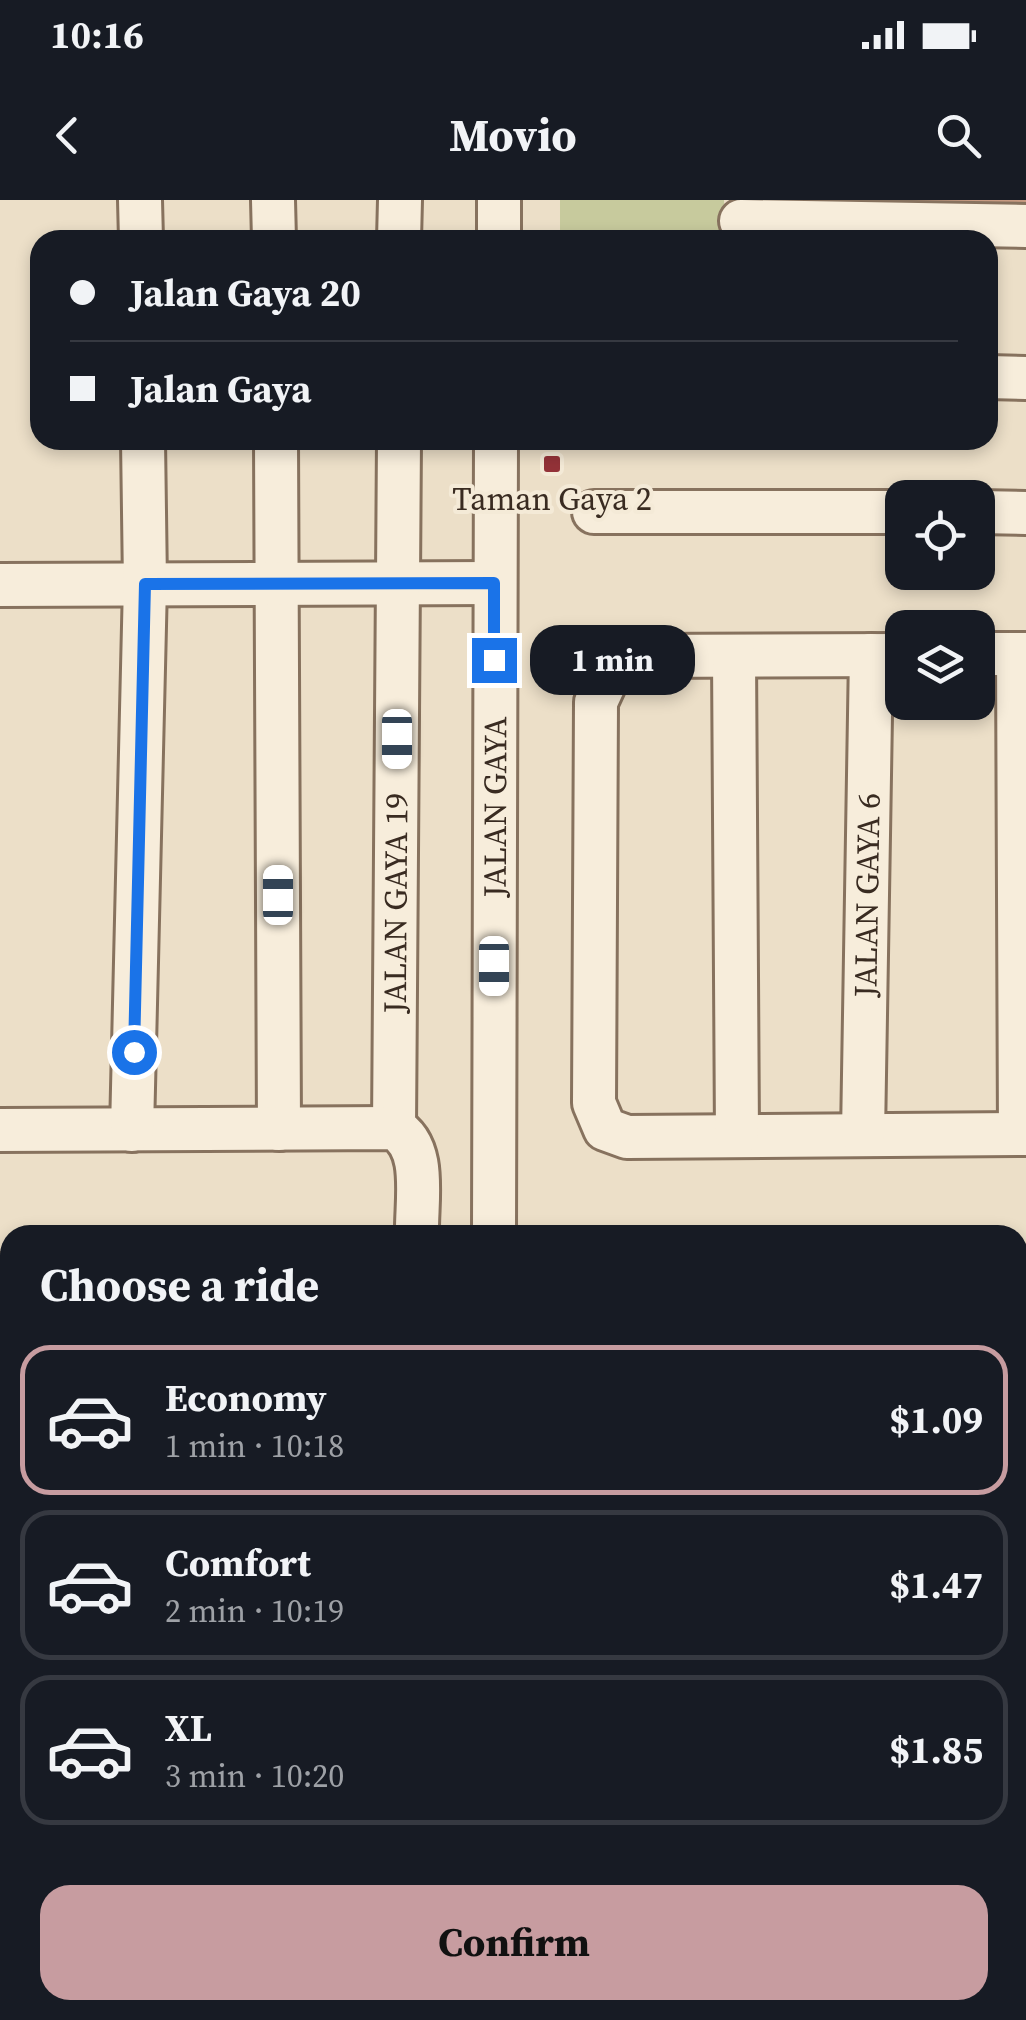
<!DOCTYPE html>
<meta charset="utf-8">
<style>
body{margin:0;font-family:"Source Serif 4",serif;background:#20242c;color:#f1f3f6;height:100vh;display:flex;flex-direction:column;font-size:38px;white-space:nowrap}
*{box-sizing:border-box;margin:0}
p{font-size:32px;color:#9ea1a6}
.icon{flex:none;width:55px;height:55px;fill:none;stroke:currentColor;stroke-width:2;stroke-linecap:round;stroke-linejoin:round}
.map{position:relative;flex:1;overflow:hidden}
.panel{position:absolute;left:0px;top:1025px;width:1028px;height:795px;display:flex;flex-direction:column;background:#171b24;border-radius:30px 30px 0 0;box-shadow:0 5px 15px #0003}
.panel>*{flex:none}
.top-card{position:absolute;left:30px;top:30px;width:968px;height:220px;border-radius:30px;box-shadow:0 5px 15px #0003;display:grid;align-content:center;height:220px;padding:0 40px;background:#171b24}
.tools{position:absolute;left:885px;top:280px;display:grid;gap:20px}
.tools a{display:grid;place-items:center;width:110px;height:110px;border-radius:20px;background:#171b24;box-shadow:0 5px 15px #0003;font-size:50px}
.end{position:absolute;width:45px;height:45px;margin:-22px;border:12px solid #1a73e8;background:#fff;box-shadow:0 0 0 5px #fff}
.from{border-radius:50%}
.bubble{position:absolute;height:70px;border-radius:30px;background:#171b24;box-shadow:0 5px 15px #0003;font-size:32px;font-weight:700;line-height:70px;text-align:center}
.car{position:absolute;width:30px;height:60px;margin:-30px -15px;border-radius:12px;box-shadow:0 0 8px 2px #0007;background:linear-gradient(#fff 24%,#345 0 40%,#fff 0 76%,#345 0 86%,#fff 0)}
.top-card b{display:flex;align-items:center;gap:35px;height:95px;font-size:38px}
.top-card b+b{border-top:2px solid #363941}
.top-card i{width:25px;height:25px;background:#f1f3f6}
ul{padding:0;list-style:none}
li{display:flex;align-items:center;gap:30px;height:150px;margin:0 20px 15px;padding:0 20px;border:5px solid #363941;border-radius:30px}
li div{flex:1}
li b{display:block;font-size:38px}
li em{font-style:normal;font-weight:700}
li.active{border-color:#c79ca0}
li>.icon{width:90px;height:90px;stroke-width:1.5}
h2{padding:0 40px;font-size:45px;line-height:120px}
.button{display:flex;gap:20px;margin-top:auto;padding:20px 40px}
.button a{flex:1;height:115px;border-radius:30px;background:#c79ca0;color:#111;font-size:40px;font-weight:700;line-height:115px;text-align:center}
.status{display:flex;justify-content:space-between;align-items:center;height:70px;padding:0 50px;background:#171b24;direction:ltr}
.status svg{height:28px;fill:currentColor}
header{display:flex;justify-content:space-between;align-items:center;height:130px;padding:0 40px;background:#171b24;font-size:45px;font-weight:700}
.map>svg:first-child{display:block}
.green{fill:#c7ca9d}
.building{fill:#c89a81}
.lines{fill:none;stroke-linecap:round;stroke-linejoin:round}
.minor-casing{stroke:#87725e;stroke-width:48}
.minor{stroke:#f7eddb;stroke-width:42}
.route{stroke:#1a73e8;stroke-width:12}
.poi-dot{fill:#933238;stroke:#f4ead7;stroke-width:4}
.labels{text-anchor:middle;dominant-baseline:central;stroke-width:8;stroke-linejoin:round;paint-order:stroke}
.poi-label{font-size:32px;fill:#392b21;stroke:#f4ead7}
.street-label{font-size:32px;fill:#392b21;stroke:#f4ead7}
</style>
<div class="status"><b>10:16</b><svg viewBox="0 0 49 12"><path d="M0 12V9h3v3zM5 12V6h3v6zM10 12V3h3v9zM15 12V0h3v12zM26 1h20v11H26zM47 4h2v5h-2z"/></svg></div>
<header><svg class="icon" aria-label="back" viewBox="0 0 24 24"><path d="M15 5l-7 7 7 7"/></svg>Movio<svg class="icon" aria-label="search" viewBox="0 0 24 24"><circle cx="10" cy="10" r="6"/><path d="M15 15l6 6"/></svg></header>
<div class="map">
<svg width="1026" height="1820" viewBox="0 0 1026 1820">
<rect width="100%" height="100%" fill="#ecdfc8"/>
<path class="green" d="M 560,0 L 724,0 L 725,40 L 560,40 Z"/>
<path class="building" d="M 752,0 L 1026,0 L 1026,10 Z"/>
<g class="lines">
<defs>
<g id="minor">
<path d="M 140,0 L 141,40"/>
<path d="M 273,0 L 274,40"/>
<path d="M 741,21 L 1026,26"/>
<path d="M 399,40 L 400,0"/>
<path d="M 499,40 L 499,0"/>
<path d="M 988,177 L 1026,178"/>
<path d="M 276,240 L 279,929"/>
<path d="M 594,312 L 902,312"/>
<path d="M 978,312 L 1026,313"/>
<path d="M 0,385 L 494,383"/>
<path d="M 978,454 L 1026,454"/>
<path d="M 1018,454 L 1020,934"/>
<path d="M 902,455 L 635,456 L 609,474 L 596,502 L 594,903 L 605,929 L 627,937 L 1026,934"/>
<path d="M 734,456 L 737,935"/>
<path id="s1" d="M 394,928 L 399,240"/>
<path d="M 0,930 L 394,928 C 428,947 416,1000 417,1035"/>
<path d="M 132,930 L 145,384 L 143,240"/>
<path id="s2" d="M 863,935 L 871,455"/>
<path id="s3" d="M 494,1035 L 496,240"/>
<path d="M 0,1075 L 10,1075"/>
<path d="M 1018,1075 L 1026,1075"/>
<path d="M 0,1213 L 10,1213"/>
<path d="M 1018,1213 L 1026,1213"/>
<path d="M 1018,1354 L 1026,1355"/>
<path d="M 0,1362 L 10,1362"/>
<path d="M 0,1491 L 10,1491"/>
<path d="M 1018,1496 L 1026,1496"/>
<path d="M 0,1703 L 10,1703"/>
<path d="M 1018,1710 L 1026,1710"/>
<path d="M 23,1810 L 23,1820"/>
</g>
</defs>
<use href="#minor" class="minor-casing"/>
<use href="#minor" class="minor"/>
</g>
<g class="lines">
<path class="route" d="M 134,852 L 145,384 L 494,383 L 494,460"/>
</g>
<rect class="poi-dot" x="542" y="254" width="20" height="20" rx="5"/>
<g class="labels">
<g class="poi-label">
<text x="552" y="299">Taman Gaya 2</text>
</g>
<g class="street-label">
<text stroke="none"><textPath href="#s3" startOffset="428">JALAN GAYA</textPath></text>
<text stroke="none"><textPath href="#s2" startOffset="240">JALAN GAYA 6</textPath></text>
<text stroke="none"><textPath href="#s1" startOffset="225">JALAN GAYA 19</textPath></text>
</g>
</g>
</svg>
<div class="tools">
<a><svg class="icon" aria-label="locate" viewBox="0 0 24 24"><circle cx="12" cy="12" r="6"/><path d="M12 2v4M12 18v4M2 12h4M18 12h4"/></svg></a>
<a><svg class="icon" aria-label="layers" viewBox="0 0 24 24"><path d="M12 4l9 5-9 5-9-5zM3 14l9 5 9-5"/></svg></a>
</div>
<i class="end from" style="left:134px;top:852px"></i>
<i class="end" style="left:494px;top:460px"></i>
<div class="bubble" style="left:530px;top:425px;width:165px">1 min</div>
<i class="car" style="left:397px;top:539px;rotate:180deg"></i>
<i class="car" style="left:278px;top:695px;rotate:0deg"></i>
<i class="car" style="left:494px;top:766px;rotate:180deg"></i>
<div class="top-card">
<b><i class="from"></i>Jalan Gaya 20</b>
<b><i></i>Jalan Gaya</b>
</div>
<section class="panel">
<h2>Choose a ride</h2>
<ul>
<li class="active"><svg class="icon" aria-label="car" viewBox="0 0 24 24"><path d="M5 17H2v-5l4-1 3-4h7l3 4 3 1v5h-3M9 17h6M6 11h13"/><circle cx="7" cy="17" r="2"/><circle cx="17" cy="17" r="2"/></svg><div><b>Economy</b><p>1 min · 10:18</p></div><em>$1.09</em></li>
<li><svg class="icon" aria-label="car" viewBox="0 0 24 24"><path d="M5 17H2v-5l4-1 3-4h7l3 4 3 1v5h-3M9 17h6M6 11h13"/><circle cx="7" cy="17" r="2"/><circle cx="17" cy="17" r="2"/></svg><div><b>Comfort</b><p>2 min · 10:19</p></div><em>$1.47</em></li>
<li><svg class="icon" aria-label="car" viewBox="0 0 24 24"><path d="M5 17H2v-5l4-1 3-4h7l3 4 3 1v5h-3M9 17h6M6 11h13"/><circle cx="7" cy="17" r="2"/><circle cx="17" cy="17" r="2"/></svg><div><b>XL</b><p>3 min · 10:20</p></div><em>$1.85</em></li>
</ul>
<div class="button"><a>Confirm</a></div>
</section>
</div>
